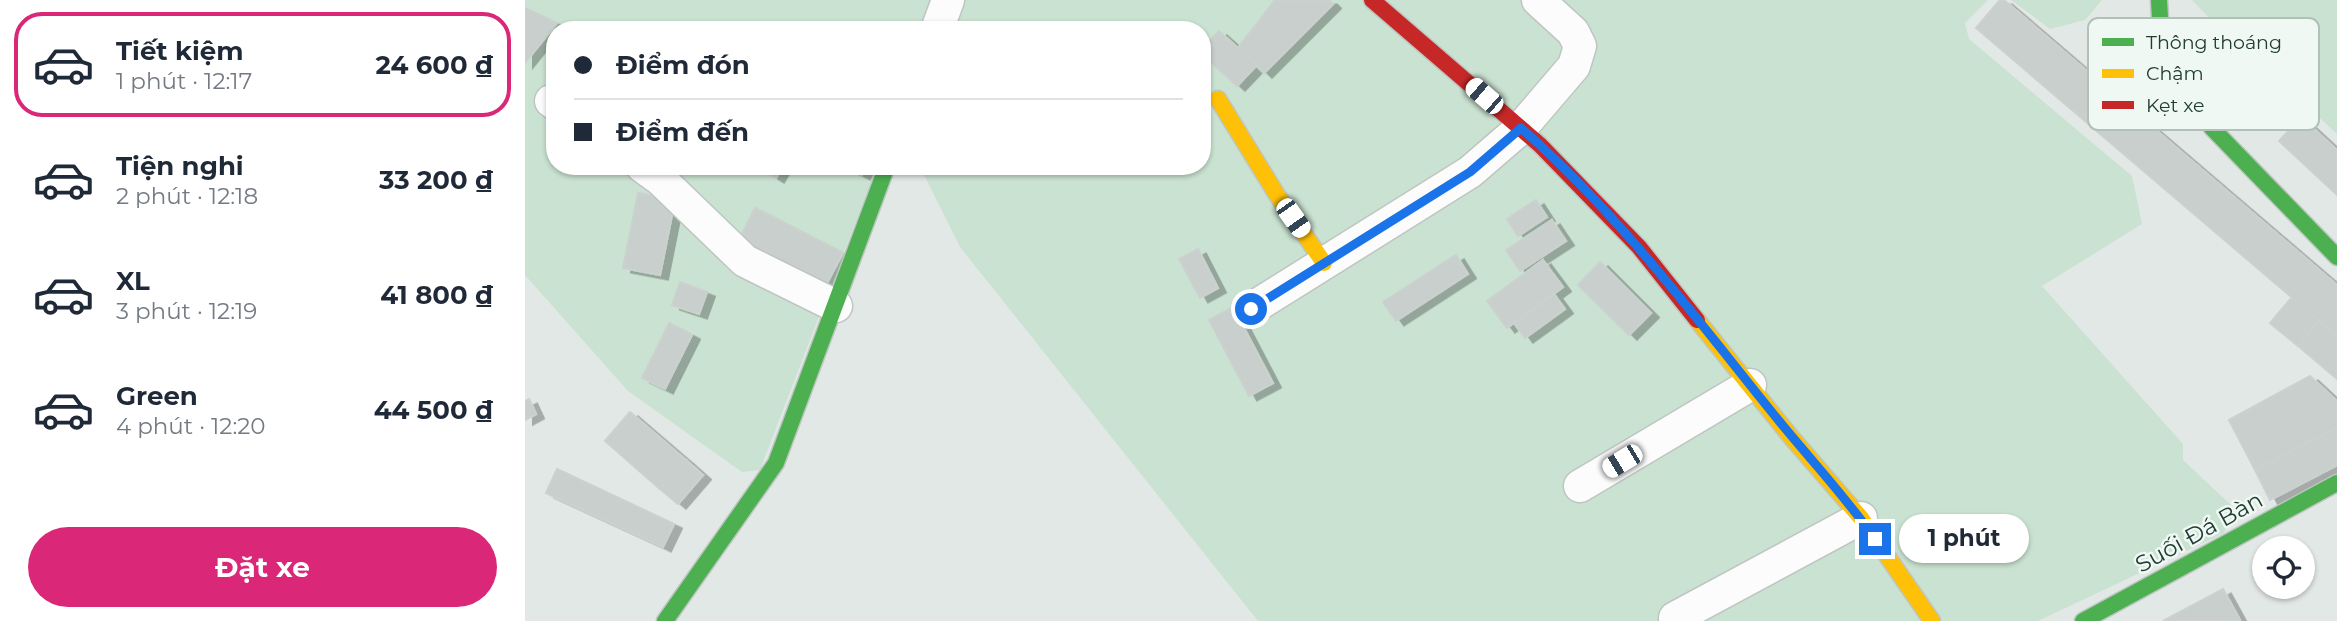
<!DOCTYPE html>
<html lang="vi">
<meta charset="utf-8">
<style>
body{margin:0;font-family:Montserrat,sans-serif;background:#f2f2f3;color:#1f2937;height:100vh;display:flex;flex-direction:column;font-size:26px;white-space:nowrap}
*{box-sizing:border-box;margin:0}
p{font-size:23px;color:#747a83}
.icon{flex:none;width:38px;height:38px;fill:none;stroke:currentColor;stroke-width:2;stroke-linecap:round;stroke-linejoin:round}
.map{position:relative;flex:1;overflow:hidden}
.drawer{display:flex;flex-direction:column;background:#fff;width:525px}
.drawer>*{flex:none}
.guide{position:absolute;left:21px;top:21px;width:665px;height:154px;border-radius:28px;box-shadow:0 2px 5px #0004;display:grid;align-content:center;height:154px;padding:0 28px;background:#fff}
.fabs{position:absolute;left:1727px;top:536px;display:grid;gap:14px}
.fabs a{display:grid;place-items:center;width:63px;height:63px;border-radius:50%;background:#fff;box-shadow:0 2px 5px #0004;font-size:35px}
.end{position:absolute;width:32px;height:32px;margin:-16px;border:9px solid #1a73e8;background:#fff;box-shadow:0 0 0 4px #fff}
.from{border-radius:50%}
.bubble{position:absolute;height:49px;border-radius:24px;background:#fff;box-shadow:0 2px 5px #0004;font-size:23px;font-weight:700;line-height:49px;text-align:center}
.car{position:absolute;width:21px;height:42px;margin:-21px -10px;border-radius:9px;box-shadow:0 0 5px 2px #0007;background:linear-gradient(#fff 24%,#345 0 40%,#fff 0 76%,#345 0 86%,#fff 0)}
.guide b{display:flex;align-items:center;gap:24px;height:66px;font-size:26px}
.guide b+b{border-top:2px solid #e0e1e3}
.guide i{width:18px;height:18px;background:#1f2937}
ul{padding:12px 0 0;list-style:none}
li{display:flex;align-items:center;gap:21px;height:105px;margin:0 14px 10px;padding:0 14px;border:4px solid transparent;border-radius:28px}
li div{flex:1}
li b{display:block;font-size:26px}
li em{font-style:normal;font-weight:700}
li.on{border-color:#db2777}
li>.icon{width:63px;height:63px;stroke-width:1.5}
.cta{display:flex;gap:14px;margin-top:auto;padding:14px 28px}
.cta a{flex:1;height:80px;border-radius:42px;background:#db2777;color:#fff;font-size:28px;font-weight:700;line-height:80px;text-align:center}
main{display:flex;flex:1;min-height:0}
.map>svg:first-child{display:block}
.green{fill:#cae2d1}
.building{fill:#c9cfcc;stroke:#cbd1ce;stroke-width:2;filter:url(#shadow)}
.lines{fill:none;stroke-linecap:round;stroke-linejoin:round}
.street-casing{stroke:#bfc5c2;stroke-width:35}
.fast-casing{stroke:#bec6c2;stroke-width:19}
.slow-casing{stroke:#bec6c2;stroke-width:19}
.jam-casing{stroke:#bec6c2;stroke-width:19}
.street{stroke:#fbfcfb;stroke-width:32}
.fast{stroke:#4caf50;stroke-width:16}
.slow{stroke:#ffc107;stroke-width:16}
.jam{stroke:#c62828;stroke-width:16}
.route{stroke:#1a73e8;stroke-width:9}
.labels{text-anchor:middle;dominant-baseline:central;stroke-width:5;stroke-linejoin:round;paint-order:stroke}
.street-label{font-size:23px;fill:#203c34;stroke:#f0f8f3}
.key{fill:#f0f8f3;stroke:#b2c0ba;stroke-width:2}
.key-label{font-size:19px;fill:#203c34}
</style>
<main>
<section class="drawer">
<ul>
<li class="on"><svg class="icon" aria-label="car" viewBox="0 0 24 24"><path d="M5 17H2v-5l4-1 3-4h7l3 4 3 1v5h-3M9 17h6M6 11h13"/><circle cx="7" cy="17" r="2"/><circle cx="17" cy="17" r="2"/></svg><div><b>Tiết kiệm</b><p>1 phút · 12:17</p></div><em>24 600 ₫</em></li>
<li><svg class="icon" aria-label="car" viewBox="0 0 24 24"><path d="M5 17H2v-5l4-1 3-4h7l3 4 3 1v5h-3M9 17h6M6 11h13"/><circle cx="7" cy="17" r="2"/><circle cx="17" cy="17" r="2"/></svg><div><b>Tiện nghi</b><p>2 phút · 12:18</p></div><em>33 200 ₫</em></li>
<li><svg class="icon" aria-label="car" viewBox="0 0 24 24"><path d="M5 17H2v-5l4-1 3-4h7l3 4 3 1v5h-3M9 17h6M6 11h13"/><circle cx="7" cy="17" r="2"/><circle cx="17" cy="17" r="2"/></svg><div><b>XL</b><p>3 phút · 12:19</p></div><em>41 800 ₫</em></li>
<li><svg class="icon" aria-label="car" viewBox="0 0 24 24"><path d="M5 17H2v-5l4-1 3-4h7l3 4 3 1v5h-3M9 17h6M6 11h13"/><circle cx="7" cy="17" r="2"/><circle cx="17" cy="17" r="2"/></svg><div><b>Green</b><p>4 phút · 12:20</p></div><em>44 500 ₫</em></li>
</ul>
<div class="cta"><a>Đặt xe</a></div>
</section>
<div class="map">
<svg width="1812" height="621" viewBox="0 0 1812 621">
<defs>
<filter id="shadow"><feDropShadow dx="8" dy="4.5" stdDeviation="0" flood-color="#0004"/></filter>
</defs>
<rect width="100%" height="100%" fill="#e2e8e5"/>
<g class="green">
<path d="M 0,0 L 1463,0 L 1440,23 L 1444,39 L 1607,176 L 1617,224 L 1517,286 L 1658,444 L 1658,460 L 1707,506 L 1699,533 L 1513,621 L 733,621 L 435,247 L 399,175 L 388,166 L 677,166 L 677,30 L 30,30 L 30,166 L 352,166 L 235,470 L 217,472 L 103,391 L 0,275 Z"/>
<path d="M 1486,0 L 1577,0 L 1560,20 L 1525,29 Z"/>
<path d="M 1667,0 L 1812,0 L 1812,134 L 1779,103 L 1760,97 Z"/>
</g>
<g class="building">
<path d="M 750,0 L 804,0 L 808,4 L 739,73 L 713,48 Z"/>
<path d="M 1475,0 L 1479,0 L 1812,285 L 1812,336 L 1451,28 Z"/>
<path d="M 0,8 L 32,23 L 0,63 Z"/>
<path d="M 694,31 L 732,65 L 712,86 L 677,54 L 677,49 Z"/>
<path d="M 1776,117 L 1812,150 L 1812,195 L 1754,141 Z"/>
<path d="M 232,166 L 258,166 L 251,178 Z"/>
<path d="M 319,166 L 341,166 L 337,175 Z"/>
<path d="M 113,193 L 150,200 L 135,275 L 98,268 Z"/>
<path d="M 1011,200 L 1022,217 L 993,236 L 982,219 Z"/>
<path d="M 230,208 L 318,253 L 300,287 L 213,242 Z"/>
<path d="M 1027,220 L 1041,241 L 995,271 L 981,250 Z"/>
<path d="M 673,249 L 693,288 L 675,298 L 654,259 Z"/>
<path d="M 931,255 L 943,274 L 871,321 L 858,302 Z"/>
<path d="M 1018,260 L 1038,287 L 982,328 L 962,301 Z"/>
<path d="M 1075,262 L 1126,313 L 1104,335 L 1053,285 Z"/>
<path d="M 155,282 L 182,292 L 174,314 L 147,305 Z"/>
<path d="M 1029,294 L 1040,309 L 1000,338 L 989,323 Z"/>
<path d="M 1767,297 L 1794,321 L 1773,346 L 1745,323 Z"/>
<path d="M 708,307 L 748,383 L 724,396 L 684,320 Z"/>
<path d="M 1794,321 L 1812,336 L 1812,379 L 1773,346 Z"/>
<path d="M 144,323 L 167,335 L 140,389 L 117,378 Z"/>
<path d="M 1785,376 L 1812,401 L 1812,428 L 1730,470 L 1704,420 Z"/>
<path d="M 4,399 L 11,414 L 0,420 L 0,401 Z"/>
<path d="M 105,412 L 161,460 L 135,489 L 80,441 Z"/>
<path d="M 1812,428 L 1812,465 L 1745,500 L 1730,470 Z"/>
<path d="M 161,460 L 178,475 L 153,504 L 135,489 Z"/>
<path d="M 32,469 L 149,524 L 138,547 L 21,493 Z"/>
<path d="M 1698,589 L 1715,620 L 1714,621 L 1638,621 Z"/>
</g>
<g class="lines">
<defs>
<g id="street">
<path d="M 412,30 L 423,0"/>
<path d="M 26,101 L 30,104"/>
<path d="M 117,166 L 135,179 L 220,261 L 311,306"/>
<path d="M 726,309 L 945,172 L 996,128 L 1049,66 L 1055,46 L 1048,32 L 1013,0"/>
<path d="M 1055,486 L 1225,385"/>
<path d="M 1150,618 L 1336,518"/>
</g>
<g id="fast">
<path d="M 1634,0 L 1636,36 L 1650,71 L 1687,128 L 1812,257"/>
<path d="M 140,621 L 251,463 L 362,166"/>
<path d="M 1558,621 L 1812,483"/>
</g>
<g id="slow">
<path d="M 693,99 L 752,195 L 799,263"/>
<path d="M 1172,320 L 1266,437 L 1336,518 L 1407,621"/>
</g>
<path id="jam" d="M 847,0 L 1015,145 L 1114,247 L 1172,320"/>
</defs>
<use href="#street" class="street-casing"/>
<use href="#fast" class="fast-casing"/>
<use href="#slow" class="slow-casing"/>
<use href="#jam" class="jam-casing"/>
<use href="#street" class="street"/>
<use href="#fast" class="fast"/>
<use href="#slow" class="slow"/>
<use href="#jam" class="jam"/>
</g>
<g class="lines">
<path class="route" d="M 726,309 L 945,172 L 996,128 C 1091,211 1167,313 1246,411 C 1280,454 1319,494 1350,539"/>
</g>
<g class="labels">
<g class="street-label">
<text transform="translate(1674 532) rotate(-29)">Suối Đá Bàn</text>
</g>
</g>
<rect x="1563" y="18" width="231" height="112" rx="10" class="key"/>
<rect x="1577" y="38" width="32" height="8" fill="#4caf50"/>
<rect x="1577" y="69" width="32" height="9" fill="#ffc107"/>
<rect x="1577" y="101" width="32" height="8" fill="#c62828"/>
<g class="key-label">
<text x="1621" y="49">Thông thoáng</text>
<text x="1621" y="80">Chậm</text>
<text x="1621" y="112">Kẹt xe</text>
</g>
</svg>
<div class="fabs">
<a><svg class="icon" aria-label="locate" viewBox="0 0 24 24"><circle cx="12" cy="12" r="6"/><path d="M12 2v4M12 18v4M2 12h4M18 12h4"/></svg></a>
</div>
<i class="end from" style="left:726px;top:309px"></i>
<i class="end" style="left:1350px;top:539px"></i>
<div class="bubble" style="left:1374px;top:514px;width:130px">1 phút</div>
<i class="car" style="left:959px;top:96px;rotate:311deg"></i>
<i class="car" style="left:768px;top:218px;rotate:145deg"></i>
<i class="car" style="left:1097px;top:461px;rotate:239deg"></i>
<div class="guide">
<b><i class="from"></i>Điểm đón</b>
<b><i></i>Điểm đến</b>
</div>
</div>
</main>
